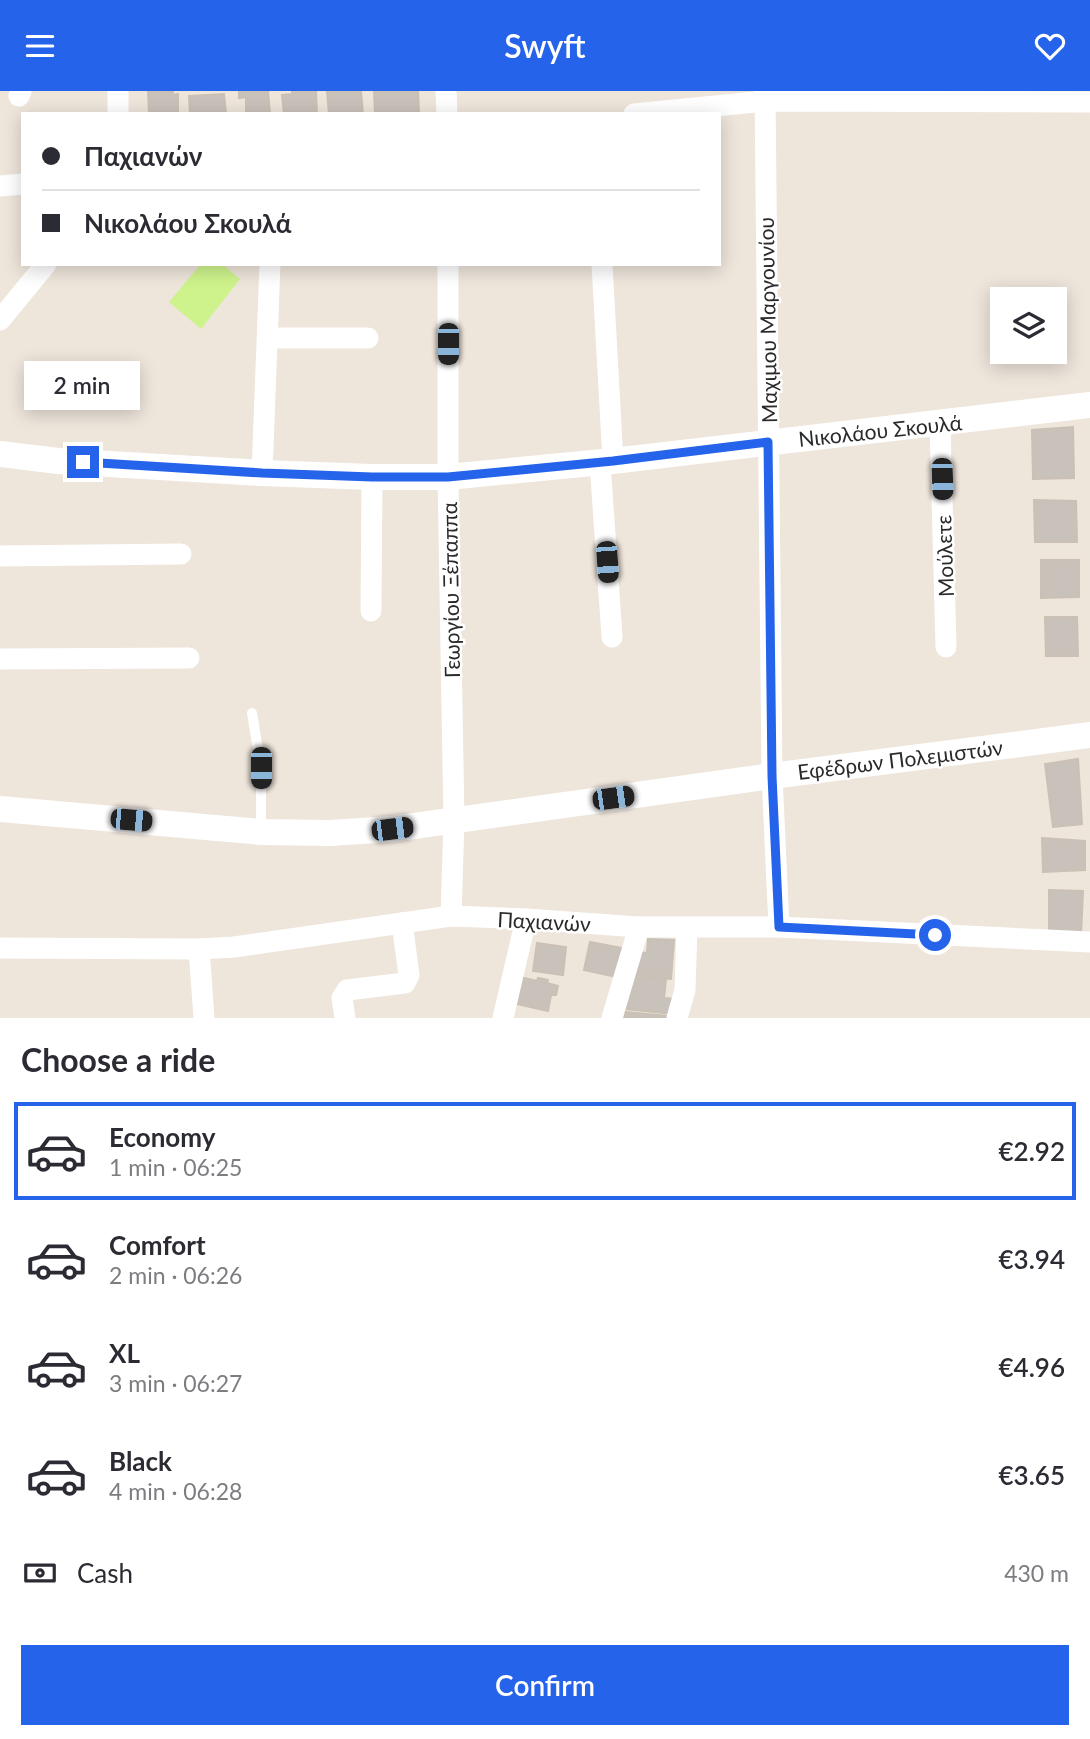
<!DOCTYPE html>
<meta charset="utf-8">
<style>
body{margin:0;font-family:Lato,sans-serif;background:#f2f2f3;color:#2b2b33;height:100vh;display:flex;flex-direction:column;font-size:26px;white-space:nowrap}
*{box-sizing:border-box;margin:0}
p{font-size:23px;color:#7c7c81}
.icon{flex:none;width:38px;height:38px;fill:none;stroke:currentColor;stroke-width:2;stroke-linecap:round;stroke-linejoin:round}
.map{position:relative;height:927px;overflow:hidden}
.panel{display:flex;flex-direction:column;background:#fff;flex:1}
.panel>*{flex:none}
.banner{position:absolute;left:21px;top:21px;width:700px;height:154px;border-radius:0px;box-shadow:0 4px 18px #0003;display:grid;align-content:center;height:154px;padding:0 21px;background:#fff}
.tools{position:absolute;left:990px;top:196px;display:grid;gap:14px}
.tools a{display:grid;place-items:center;width:77px;height:77px;border-radius:0px;background:#fff;box-shadow:0 4px 18px #0003;font-size:35px}
.end{position:absolute;width:32px;height:32px;margin:-16px;border:9px solid #2563eb;background:#fff;box-shadow:0 0 0 4px #fff}
.from{border-radius:50%}
.bubble{position:absolute;height:49px;border-radius:0px;background:#fff;box-shadow:0 4px 18px #0003;font-size:23px;font-weight:600;line-height:49px;text-align:center}
.car{position:absolute;width:21px;height:42px;margin:-21px -10px;border-radius:9px;box-shadow:0 0 5px 2px #0007;background:linear-gradient(#222 24%,#8ab4d8 0 40%,#222 0 76%,#8ab4d8 0 86%,#222 0)}
.banner b{display:flex;align-items:center;gap:24px;height:66px;font-size:26px}
.banner b+b{border-top:2px solid #e1e1e2}
.banner i{width:18px;height:18px;background:#2b2b33}
ul{padding:0;list-style:none}
li{display:flex;align-items:center;gap:21px;height:98px;margin:0 14px 10px;padding:0 7px;border:4px solid transparent;border-radius:0px}
li div{flex:1}
li b{display:block;font-size:26px}
li em{font-style:normal;font-weight:600}
li.selected{border-color:#2563eb}
li>.icon{width:63px;height:63px;stroke-width:1.5}
h2{padding:0 21px;font-size:32px;line-height:84px}
.pay{display:flex;align-items:center;gap:18px;height:77px;padding:0 21px;font-size:26px}
.pay p{margin-inline-start:auto}
.primary-button{display:flex;gap:14px;margin-top:auto;padding:14px 21px}
.primary-button a{flex:1;height:80px;border-radius:0px;background:#2563eb;color:#fff;font-size:28px;font-weight:600;line-height:80px;text-align:center}
header{display:flex;justify-content:space-between;align-items:center;height:91px;padding:0 21px;background:#2563eb;color:#fff;font-size:32px;font-weight:600}
.map>svg:first-child{display:block}
.pitch{fill:#cef38c}
.building{fill:#c9c2bb;stroke:#cac1b4;stroke-width:2}
.lines{fill:none;stroke-linecap:round;stroke-linejoin:round}
.service{stroke:#fff;stroke-width:10}
.minor{stroke:#fff;stroke-width:21}
.tertiary{stroke:#fff;stroke-width:26}
.route{stroke:#2563eb;stroke-width:9}
.labels{text-anchor:middle;dominant-baseline:central;stroke-width:5;stroke-linejoin:round;paint-order:stroke}
.street-label{font-size:21px;fill:#2a2a2a;stroke:#fff}
</style>
<header><svg class="icon" aria-label="menu" viewBox="0 0 24 24"><path d="M4 6h16M4 12h16M4 18h16"/></svg>Swyft<svg class="icon" aria-label="heart" viewBox="0 0 24 24"><path d="M12 20l-8-8c-3-5 5-10 8-4 3-6 11-1 8 4z"/></svg></header>
<div class="map">
<svg width="1090" height="927" viewBox="0 0 1090 927">
<rect width="100%" height="100%" fill="#eee5db"/>
<path class="pitch" d="M 201,173 L 222,173 L 240,188 L 201,238 L 169,211 Z"/>
<g class="building">
<path d="M 148,0 L 173,0 L 173,4 L 178,3 L 178,23 L 149,23 Z"/>
<path d="M 239,0 L 268,0 L 270,23 L 246,23 L 246,6 L 239,7 Z"/>
<path d="M 292,0 L 316,0 L 317,23 L 284,23 L 282,4 L 292,3 Z"/>
<path d="M 327,0 L 361,0 L 363,23 L 329,23 Z"/>
<path d="M 374,0 L 418,0 L 419,21 L 375,23 Z"/>
<path d="M 224,3 L 226,23 L 190,23 L 189,5 Z"/>
<path d="M 1073,336 L 1074,387 L 1033,388 L 1032,339 Z"/>
<path d="M 1034,409 L 1076,410 L 1077,451 L 1035,451 Z"/>
<path d="M 1041,469 L 1079,469 L 1079,506 L 1041,507 Z"/>
<path d="M 1045,526 L 1077,526 L 1078,565 L 1046,565 Z"/>
<path d="M 1078,668 L 1082,733 L 1053,736 L 1045,673 Z"/>
<path d="M 1042,747 L 1085,750 L 1085,779 L 1043,781 Z"/>
<path d="M 1049,799 L 1083,800 L 1081,844 L 1049,843 Z"/>
<path d="M 648,848 L 674,849 L 671,888 L 634,885 L 638,861 L 647,862 Z"/>
<path d="M 590,851 L 622,857 L 617,886 L 584,879 Z"/>
<path d="M 537,852 L 566,856 L 563,884 L 533,880 Z"/>
<path d="M 628,884 L 666,888 L 664,907 L 675,908 L 673,923 L 625,918 Z"/>
<path d="M 520,886 L 537,890 L 538,887 L 548,889 L 547,892 L 558,895 L 556,904 L 551,904 L 548,920 L 517,913 Z"/>
<path d="M 625,921 L 671,925 L 670,927 L 624,927 Z"/>
</g>
<g class="lines">
<path class="service" d="M 252,622 L 261,677 L 261,741"/>
<g class="minor">
<path d="M 118,0 L 118,23"/>
<path d="M 446,0 L 447,23"/>
<path d="M 765,0 L 772,685 L 779,836"/>
<path d="M 19,5 L 21,0"/>
<path d="M 634,23 L 765,10 L 1090,11"/>
<path d="M 0,95 L 23,93"/>
<path d="M 448,173 L 448,386 L 454,730 L 451,825"/>
<path d="M 602,173 L 613,370"/>
<path d="M 0,229 L 46,173"/>
<path d="M 268,247 L 368,247"/>
<path d="M 940,333 L 946,556"/>
<path d="M 600,371 L 612,546"/>
<path d="M 262,382 L 270,173"/>
<path d="M 0,465 L 181,463"/>
<path d="M 371,520 L 372,386"/>
<path d="M 0,568 L 189,567"/>
<path d="M 0,857 L 199,858 L 234,856 L 451,825 L 526,828 L 639,836 L 779,836 L 1090,851"/>
<path d="M 199,858 L 204,927"/>
<path d="M 345,927 L 342,907 L 347,899 L 405,892 L 409,884 L 402,832"/>
<path d="M 503,927 L 526,828"/>
<path d="M 612,927 L 639,836"/>
<path d="M 677,927 L 685,899 L 687,836"/>
</g>
<g class="tertiary">
<path d="M 0,363 L 58,370 L 262,382 L 372,386 L 448,386 L 613,370 L 1090,314"/>
<path d="M 0,718 L 261,741 L 330,742 L 392,738 L 772,685 L 1090,644"/>
</g>
</g>
<g class="lines">
<path class="route" d="M 83,371 L 262,382 L 372,386 L 448,386 L 613,370 L 768,351 L 772,685 L 779,836 L 935,844"/>
</g>
<g class="labels">
<g class="street-label">
<text transform="translate(767 229) rotate(-91)">Μαχιμου Mαργουνίου</text>
<text transform="translate(880 339) rotate(-6)">Νικολάου Σκουλά</text>
<text transform="translate(944 465) rotate(-92)">Μούλετε</text>
<text transform="translate(450 499) rotate(-91)">Γεωργίου Ξέπαππα</text>
<text transform="translate(900 668) rotate(-7)">Εφέδρων Πολεμιστών</text>
<text transform="translate(544 830) rotate(3)">Παχιανών</text>
</g>
</g>
</svg>
<div class="tools">
<a><svg class="icon" aria-label="layers" viewBox="0 0 24 24"><path d="M12 4l9 5-9 5-9-5zM3 14l9 5 9-5"/></svg></a>
</div>
<i class="end from" style="left:935px;top:844px"></i>
<i class="end" style="left:83px;top:371px"></i>
<div class="bubble" style="left:24px;top:270px;width:116px">2 min</div>
<i class="car" style="left:448px;top:253px;rotate:180deg"></i>
<i class="car" style="left:942px;top:388px;rotate:178deg"></i>
<i class="car" style="left:607px;top:471px;rotate:176deg"></i>
<i class="car" style="left:261px;top:677px;rotate:180deg"></i>
<i class="car" style="left:613px;top:707px;rotate:82deg"></i>
<i class="car" style="left:131px;top:729px;rotate:95deg"></i>
<i class="car" style="left:392px;top:738px;rotate:83deg"></i>
<div class="banner">
<b><i class="from"></i>Παχιανών</b>
<b><i></i>Νικολάου Σκουλά</b>
</div>
</div>
<section class="panel">
<h2>Choose a ride</h2>
<ul>
<li class="selected"><svg class="icon" aria-label="car" viewBox="0 0 24 24"><path d="M5 17H2v-5l4-1 3-4h7l3 4 3 1v5h-3M9 17h6M6 11h13"/><circle cx="7" cy="17" r="2"/><circle cx="17" cy="17" r="2"/></svg><div><b>Economy</b><p>1 min · 06:25</p></div><em>€2.92</em></li>
<li><svg class="icon" aria-label="car" viewBox="0 0 24 24"><path d="M5 17H2v-5l4-1 3-4h7l3 4 3 1v5h-3M9 17h6M6 11h13"/><circle cx="7" cy="17" r="2"/><circle cx="17" cy="17" r="2"/></svg><div><b>Comfort</b><p>2 min · 06:26</p></div><em>€3.94</em></li>
<li><svg class="icon" aria-label="car" viewBox="0 0 24 24"><path d="M5 17H2v-5l4-1 3-4h7l3 4 3 1v5h-3M9 17h6M6 11h13"/><circle cx="7" cy="17" r="2"/><circle cx="17" cy="17" r="2"/></svg><div><b>XL</b><p>3 min · 06:27</p></div><em>€4.96</em></li>
<li><svg class="icon" aria-label="car" viewBox="0 0 24 24"><path d="M5 17H2v-5l4-1 3-4h7l3 4 3 1v5h-3M9 17h6M6 11h13"/><circle cx="7" cy="17" r="2"/><circle cx="17" cy="17" r="2"/></svg><div><b>Black</b><p>4 min · 06:28</p></div><em>€3.65</em></li>
</ul>
<div class="pay"><svg class="icon" aria-label="cash" viewBox="0 0 24 24"><path d="M3 7h18v10H3z"/><circle cx="12" cy="12" r="2"/></svg>Cash<p>430 m</p></div>
<div class="primary-button"><a>Confirm</a></div>
</section>
